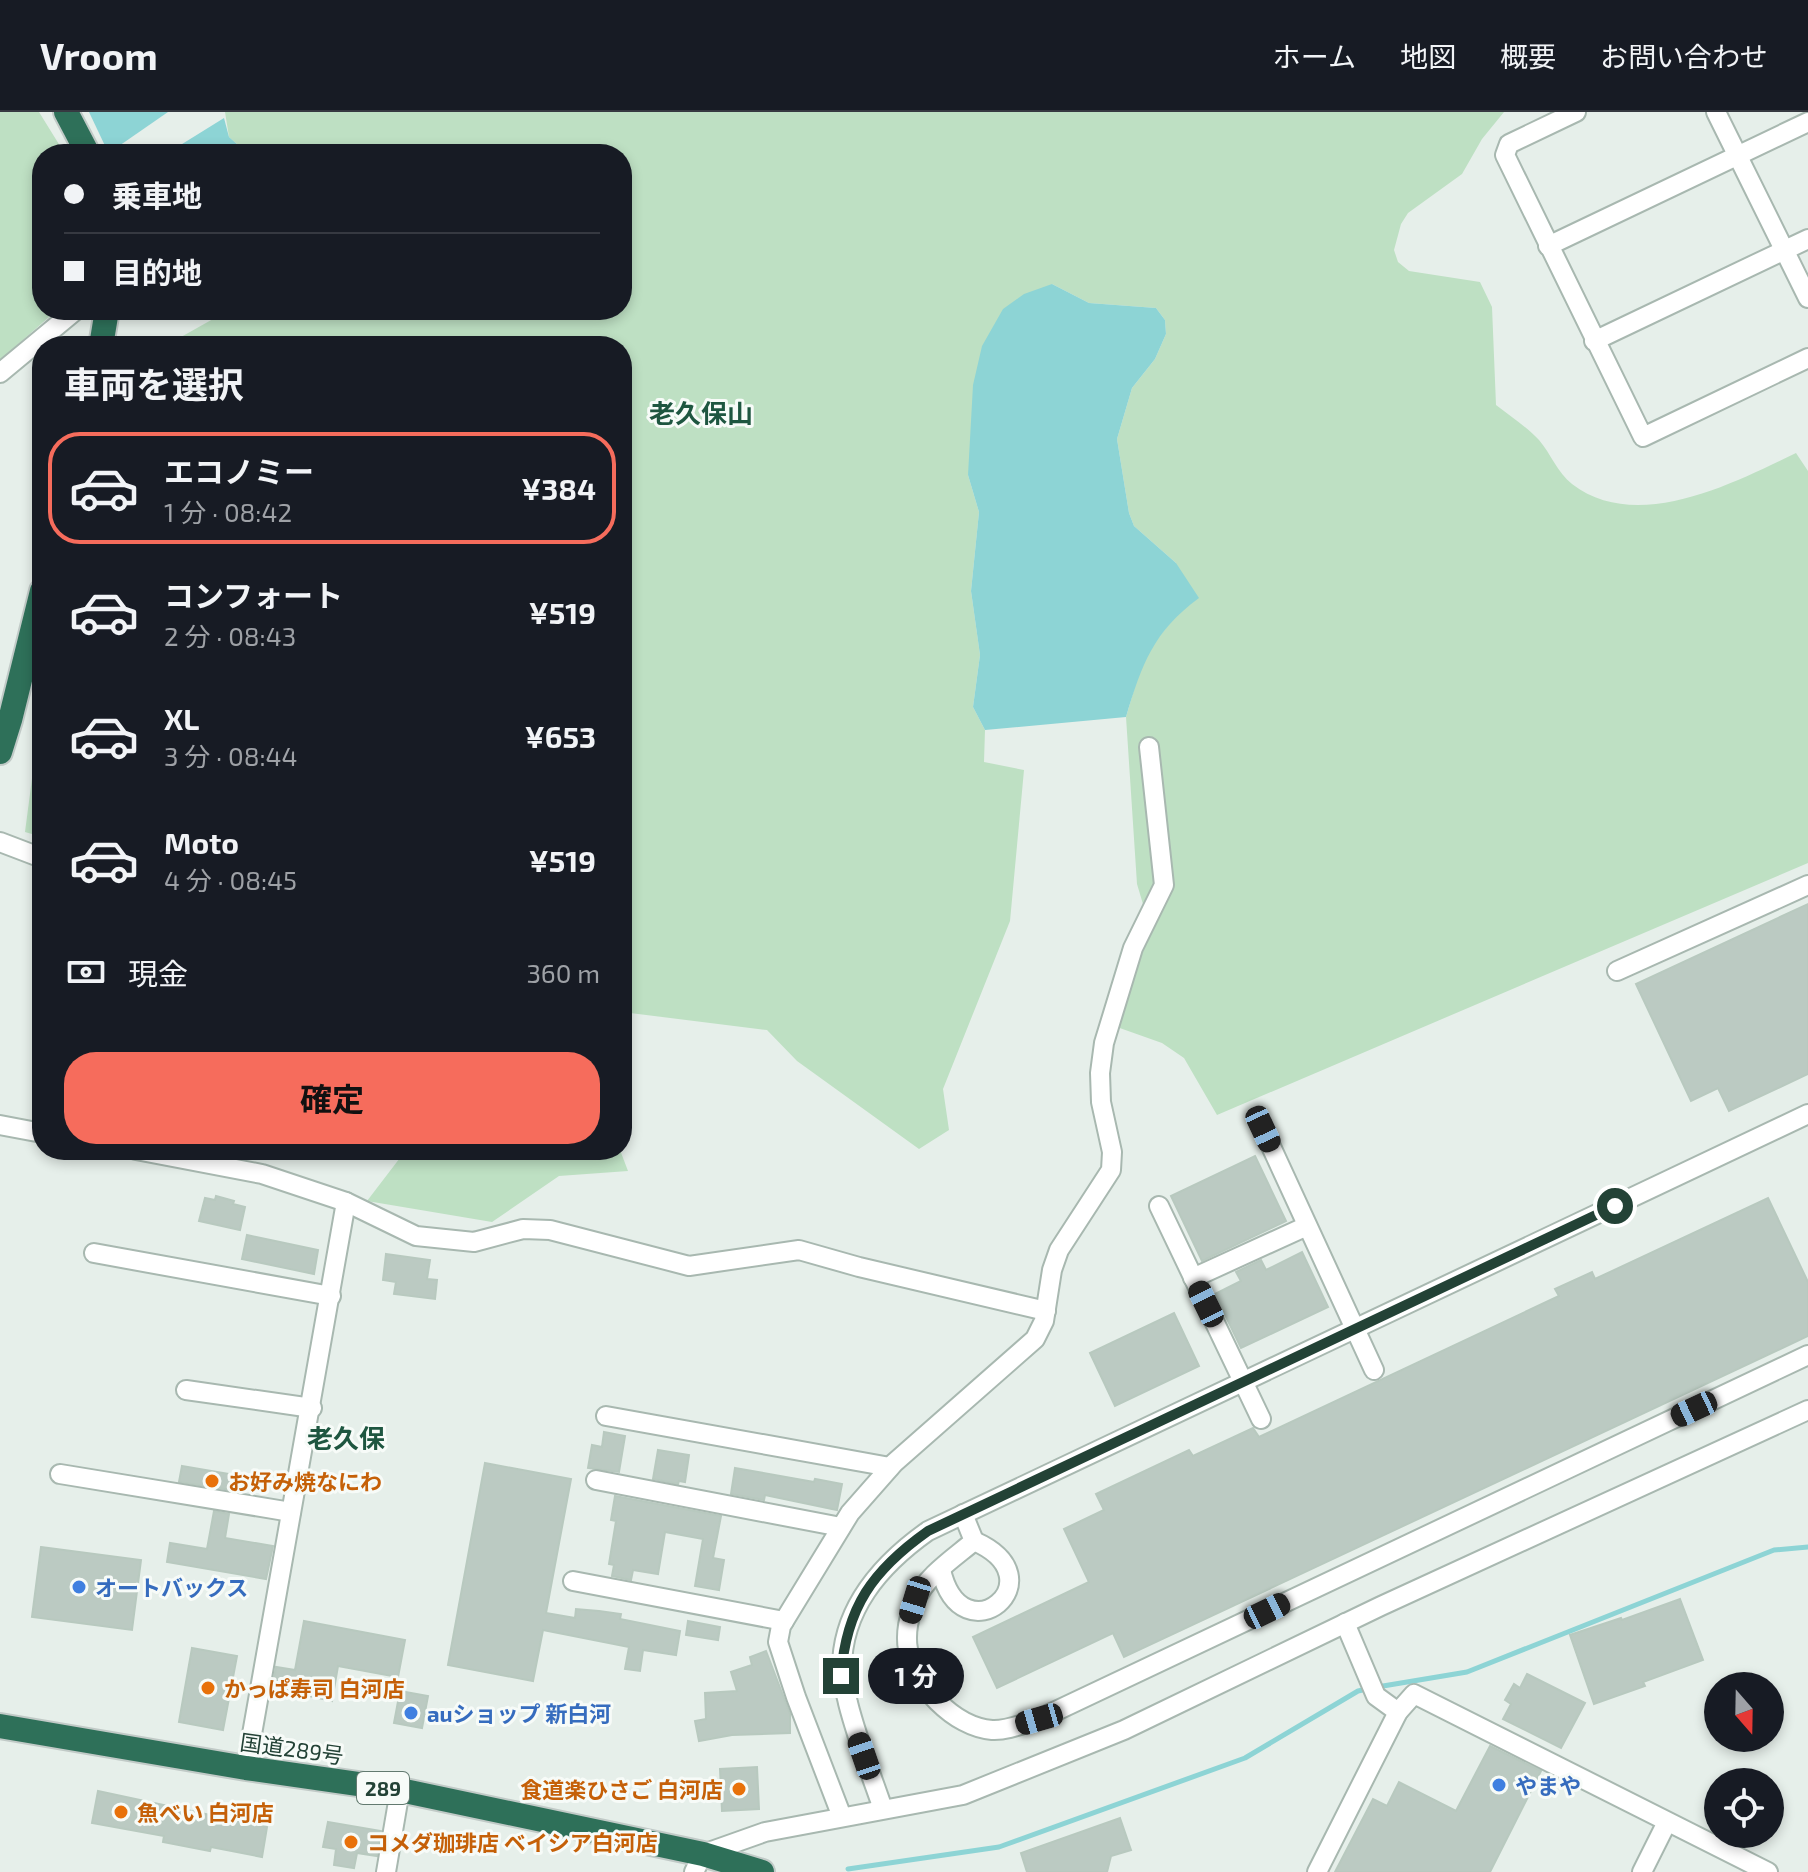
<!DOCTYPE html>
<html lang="ja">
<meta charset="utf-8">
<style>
body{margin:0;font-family:"Exo 2","Noto Sans JP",sans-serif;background:#242831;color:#f1f3f6;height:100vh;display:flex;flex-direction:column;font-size:30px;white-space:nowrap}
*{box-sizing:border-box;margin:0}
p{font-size:26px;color:#9ea1a6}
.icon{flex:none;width:44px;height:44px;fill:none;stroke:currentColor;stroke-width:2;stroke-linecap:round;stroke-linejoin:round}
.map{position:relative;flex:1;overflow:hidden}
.sheet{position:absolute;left:32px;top:224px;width:600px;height:824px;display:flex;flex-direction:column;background:#171b24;border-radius:32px;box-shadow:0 4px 12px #0003}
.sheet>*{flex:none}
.hud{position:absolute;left:32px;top:32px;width:600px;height:176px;border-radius:32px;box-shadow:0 4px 12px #0003;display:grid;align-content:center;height:176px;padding:0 32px;background:#171b24}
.needle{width:52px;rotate:160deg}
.fabs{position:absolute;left:1704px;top:1560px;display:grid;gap:16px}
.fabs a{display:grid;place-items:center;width:80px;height:80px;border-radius:50%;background:#171b24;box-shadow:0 4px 12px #0003;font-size:40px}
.end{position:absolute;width:36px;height:36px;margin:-18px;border:10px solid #234236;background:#fff;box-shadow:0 0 0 4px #fff}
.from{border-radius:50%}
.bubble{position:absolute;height:56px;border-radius:28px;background:#171b24;box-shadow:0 4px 12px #0003;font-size:26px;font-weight:700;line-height:56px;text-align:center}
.car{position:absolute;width:24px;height:48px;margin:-24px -12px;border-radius:10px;box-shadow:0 0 6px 2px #0007;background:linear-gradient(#222 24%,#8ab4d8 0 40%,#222 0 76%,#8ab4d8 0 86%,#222 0)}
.hud b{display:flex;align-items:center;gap:28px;height:76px;font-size:30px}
.hud b+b{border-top:2px solid #363941}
.hud i{width:20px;height:20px;background:#f1f3f6}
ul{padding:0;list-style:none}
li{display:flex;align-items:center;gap:24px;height:112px;margin:0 16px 12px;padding:0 16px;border:4px solid transparent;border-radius:32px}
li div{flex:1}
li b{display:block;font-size:30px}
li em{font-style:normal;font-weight:700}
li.selected{border-color:#f66c5c}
li>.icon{width:72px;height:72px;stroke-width:1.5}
h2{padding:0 32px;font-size:36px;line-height:96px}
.pay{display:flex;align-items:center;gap:20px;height:88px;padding:0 32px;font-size:30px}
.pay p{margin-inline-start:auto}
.button{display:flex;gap:16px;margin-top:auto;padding:16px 32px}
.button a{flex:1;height:92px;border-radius:32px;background:#f66c5c;color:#111;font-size:32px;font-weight:700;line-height:92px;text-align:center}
header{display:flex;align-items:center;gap:48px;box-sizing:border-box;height:112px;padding:0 40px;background:#171b24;border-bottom:2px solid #363941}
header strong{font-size:38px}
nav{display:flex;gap:44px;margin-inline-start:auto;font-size:28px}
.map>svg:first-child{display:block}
.green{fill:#bee0c3}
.water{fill:#8dd4d5}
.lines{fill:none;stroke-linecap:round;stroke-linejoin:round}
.stream{stroke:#8dd4d5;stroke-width:5}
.building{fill:#bbcac2;stroke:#b8c9bf;stroke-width:2}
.minor-casing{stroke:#a8b8b0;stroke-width:22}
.highway-casing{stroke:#c1cac7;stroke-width:28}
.minor{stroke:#fff;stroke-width:18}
.highway{stroke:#2e7059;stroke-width:24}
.route{stroke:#234236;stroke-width:10}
.food-dot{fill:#e8710a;stroke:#f7fbf8;stroke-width:3}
.shop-dot{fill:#3f7fe0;stroke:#f7fbf8;stroke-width:3}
.labels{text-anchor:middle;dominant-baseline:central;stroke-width:6;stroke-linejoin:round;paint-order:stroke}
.shield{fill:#f7fbf8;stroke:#637a70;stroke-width:2}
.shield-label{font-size:20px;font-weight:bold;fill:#234236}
.food-label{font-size:22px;font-weight:bold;fill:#c56008;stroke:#f7fbf8;text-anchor:start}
.shop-label{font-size:22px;font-weight:bold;fill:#366cbe;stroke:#f7fbf8;text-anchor:start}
.street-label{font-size:22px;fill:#234236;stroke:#f7fbf8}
.quarter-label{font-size:26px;font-weight:bold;fill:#1e5640;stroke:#f7fbf8}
</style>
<header>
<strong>Vroom</strong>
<nav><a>ホーム</a><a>地図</a><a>概要</a><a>お問い合わせ</a></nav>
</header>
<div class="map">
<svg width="1808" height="1760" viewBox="0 0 1808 1760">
<rect width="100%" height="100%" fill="#e6efea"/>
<g class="green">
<path d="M 0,0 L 39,0 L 65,42 L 42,42 L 42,198 L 57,198 L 0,248 Z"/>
<path d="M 225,0 L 1504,0 L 1482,27 L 1462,62 L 1408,101 L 1401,112 L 1394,138 L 1398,150 L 1409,159 L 1480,170 L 1492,195 L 1496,293 C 1510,304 1527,315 1539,328 C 1551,342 1557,360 1572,372 C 1637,422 1733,371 1796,341 L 1808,359 L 1808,751 L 1217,1003 L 1184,946 L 1162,931 L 1114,914 L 1151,819 L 1137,772 L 1126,605 L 1141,554 L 1154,531 L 1179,500 L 1176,451 L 1134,414 L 1129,401 L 1117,327 L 1132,276 L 1155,247 L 1166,222 L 1165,208 L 1156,196 L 1089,191 L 1052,172 L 968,363 L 979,400 L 971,479 L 980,543 L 973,595 L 985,618 L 984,650 L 1024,658 L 1010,809 L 943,977 L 949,1018 L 919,1037 L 797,949 L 767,918 L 622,900 L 622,234 L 165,234 L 229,198 L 622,198 L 622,42 L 248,42 L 229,25 Z"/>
<path d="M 42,620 L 42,725 L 25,720 L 38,621 Z"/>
<path d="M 406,1038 L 620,1038 L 628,1059 L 559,1064 L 492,1110 L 367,1089 Z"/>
</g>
<g class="water">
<path d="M 89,0 L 168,0 L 116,36 L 107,38 Z"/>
<path d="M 224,6 L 229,25 L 248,42 L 166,42 Z"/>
<path d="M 1052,172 L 1089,191 L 1156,196 L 1165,208 L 1166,222 L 1155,247 L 1132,276 L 1117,327 L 1129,401 L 1134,414 L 1176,451 L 1199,486 C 1153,520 1142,552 1126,605 L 985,618 L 973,595 L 980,543 L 971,479 L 979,400 L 968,363 L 973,273 L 982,234 L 1003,197 L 1024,182 Z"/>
</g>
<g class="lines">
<g class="stream">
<path d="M 1377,1575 L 1467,1560 L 1774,1438 L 1808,1435"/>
<path d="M 848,1757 L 999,1735 L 1245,1646 L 1358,1579 L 1367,1577"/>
</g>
</g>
<g class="building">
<path d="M 1808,792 L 1808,962 L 1729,999 L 1718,976 L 1691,989 L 1636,872 Z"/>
<path d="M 1255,1044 L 1286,1109 L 1202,1149 L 1171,1084 Z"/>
<path d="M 216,1084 L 234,1089 L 233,1092 L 245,1095 L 240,1118 L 199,1109 L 205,1086 L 215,1088 Z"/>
<path d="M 1768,1086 L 1808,1170 L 1808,1224 L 1124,1545 L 1113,1521 L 997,1576 L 973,1525 L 1089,1470 L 1064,1417 L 1104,1398 L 1096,1382 L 1189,1338 L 1193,1344 L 1253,1316 L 1259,1325 L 1559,1184 L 1555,1177 L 1592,1160 L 1595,1167 Z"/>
<path d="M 247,1123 L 318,1138 L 314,1162 L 242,1147 Z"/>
<path d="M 1302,1140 L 1328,1195 L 1241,1236 L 1215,1182 L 1241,1169 L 1236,1160 L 1261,1148 L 1266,1158 Z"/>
<path d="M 386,1142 L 430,1148 L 427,1167 L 437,1168 L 435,1187 L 394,1182 L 396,1170 L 383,1168 Z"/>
<path d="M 1174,1201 L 1199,1254 L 1115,1294 L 1090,1241 Z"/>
<path d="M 604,1320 L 625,1324 L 619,1360 L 588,1356 L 592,1333 L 602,1335 Z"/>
<path d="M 658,1338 L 689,1343 L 685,1370 L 679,1369 L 678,1372 L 653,1367 Z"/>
<path d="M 485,1351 L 571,1367 L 546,1501 L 575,1506 L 576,1497 L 599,1499 L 621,1502 L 620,1507 L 680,1519 L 676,1543 L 643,1538 L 640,1559 L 625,1557 L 629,1535 L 543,1518 L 533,1569 L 448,1553 Z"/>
<path d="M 182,1354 L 241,1364 L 238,1379 L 179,1370 Z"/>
<path d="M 735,1356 L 814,1370 L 815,1367 L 842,1372 L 837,1398 L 765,1383 L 764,1388 L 731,1382 Z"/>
<path d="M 615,1384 L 721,1404 L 713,1446 L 724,1448 L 719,1478 L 695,1474 L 703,1427 L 665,1420 L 658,1462 L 633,1458 L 631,1468 L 612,1464 L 614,1453 L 609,1452 L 616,1409 L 611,1408 Z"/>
<path d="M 214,1399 L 229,1402 L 225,1426 L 273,1434 L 266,1467 L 167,1450 L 170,1431 L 207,1437 Z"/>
<path d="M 41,1435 L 141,1448 L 132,1518 L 32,1505 Z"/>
<path d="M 1680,1487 L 1703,1548 L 1643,1570 L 1645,1574 L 1594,1592 L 1570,1523 L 1621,1506 L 1622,1508 Z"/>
<path d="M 304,1509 L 405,1528 L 398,1565 L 338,1554 L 332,1589 L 272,1576 L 276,1555 L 295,1558 Z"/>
<path d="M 688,1509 L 720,1515 L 718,1528 L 686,1523 Z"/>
<path d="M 192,1536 L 237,1544 L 223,1618 L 179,1610 Z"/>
<path d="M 766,1539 L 790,1602 L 790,1621 L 732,1623 L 699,1629 L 695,1609 L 706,1607 L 705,1581 L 737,1579 L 731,1560 L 752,1553 L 750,1545 Z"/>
<path d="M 1527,1562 L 1585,1591 L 1561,1636 L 1503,1607 L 1511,1592 L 1505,1588 L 1514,1572 L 1520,1576 Z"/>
<path d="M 400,1579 L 428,1584 L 422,1616 L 394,1611 Z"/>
<path d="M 1490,1634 L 1541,1659 L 1490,1760 L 1335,1760 L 1373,1687 L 1387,1694 L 1399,1670 L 1456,1699 Z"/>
<path d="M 757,1655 L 759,1697 L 722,1699 L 720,1657 Z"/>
<path d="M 98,1679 L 267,1715 L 262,1745 L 211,1735 L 210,1739 L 163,1730 L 164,1724 L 92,1711 Z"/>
<path d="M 1120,1706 L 1131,1738 L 1111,1744 L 1107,1760 L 1027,1760 L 1021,1741 Z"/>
<path d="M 328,1710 L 381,1719 L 377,1744 L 357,1741 L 354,1756 L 334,1753 L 336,1737 L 323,1735 Z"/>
</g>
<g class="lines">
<defs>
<g id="minor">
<path d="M 1576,0 L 1509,32 L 1505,43 L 1643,325 L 1808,246"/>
<path d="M 1716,0 L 1808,186"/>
<path d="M 1548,134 L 1808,10"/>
<path d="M 1594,229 L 1808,127"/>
<path d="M 0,261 L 76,198"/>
<path d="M 0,730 L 42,746"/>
<path d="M 1617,859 L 1808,773"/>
<path d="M 0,1013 L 42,1021"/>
<path d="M 1263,1017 L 1374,1258"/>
<path d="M 136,1038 L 262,1062 L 346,1090 L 416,1124 L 474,1130 L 523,1117 L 550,1118 L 689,1154 L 799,1138 L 859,1155 L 1046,1199"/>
<path d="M 1159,1094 L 1261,1307"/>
<path d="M 94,1141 L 331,1184"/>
<path d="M 1193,1166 L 1307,1114"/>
<path d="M 186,1278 L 312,1296"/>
<path d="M 606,1304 L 890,1355"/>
<path d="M 60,1362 L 291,1400"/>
<path d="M 596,1368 L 841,1415"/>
<path d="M 963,1402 L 974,1429 C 954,1446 926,1464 915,1489 C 909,1503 905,1522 908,1537 C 914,1573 954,1615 992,1618 C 1007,1619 1025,1611 1039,1607 L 1808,1243"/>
<path d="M 941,1458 C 962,1548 1061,1467 974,1429"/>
<path d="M 573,1469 L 784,1509"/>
<path d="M 1345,1511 L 1376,1584 L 1398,1600"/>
<path d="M 246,1656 L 346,1090"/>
<path d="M 883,1697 C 871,1662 857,1627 848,1591 C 846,1581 842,1571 842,1561 C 840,1498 880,1453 928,1419 L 1808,1002"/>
<path d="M 842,1705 L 796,1585 L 778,1530 L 781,1514 L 850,1401 L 894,1351 L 1035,1227 L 1044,1209 L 1052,1158 L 1059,1138 L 1111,1058 L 1112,1040 L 1101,990 L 1100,961 L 1104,931 L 1133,836 L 1164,773 L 1149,635"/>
<path d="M 386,1760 L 400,1678"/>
<path d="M 694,1760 L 703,1742 L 765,1720 L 963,1683 L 1124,1618 L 1381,1494 L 1808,1298"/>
<path d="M 1317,1760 L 1398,1600 L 1414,1582 L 1768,1760"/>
<path d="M 1642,1760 L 1667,1710"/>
</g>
<g id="highway">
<path d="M 66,0 L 88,42"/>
<path d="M 101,234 L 107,198"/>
<path d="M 0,640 L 10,608 L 42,479"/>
<path d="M 0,1614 L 246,1656 L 400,1678 L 703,1742 L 762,1760"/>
</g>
</defs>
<use href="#minor" class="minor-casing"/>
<use href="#highway" class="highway-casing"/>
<use href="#minor" class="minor"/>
<use href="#highway" class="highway"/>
</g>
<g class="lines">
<path class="route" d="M 841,1564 C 846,1495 873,1458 928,1419 L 1615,1094"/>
</g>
<g class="food-dot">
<circle cx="212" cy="1369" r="8"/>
<circle cx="208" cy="1576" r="8"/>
<circle cx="739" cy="1677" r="8"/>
<circle cx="121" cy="1700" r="8"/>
<circle cx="351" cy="1730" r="8"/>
</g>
<g class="shop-dot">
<circle cx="79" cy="1475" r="8"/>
<circle cx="411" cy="1601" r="8"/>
<circle cx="1499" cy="1673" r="8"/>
</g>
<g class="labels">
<rect class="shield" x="357" y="1660" width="52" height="32" rx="6"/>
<g class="shield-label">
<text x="383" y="1676">289</text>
</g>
<g class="food-label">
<text x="228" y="1369">お好み焼なにわ</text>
<text x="224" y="1576">かっぱ寿司 白河店</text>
<text x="723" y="1677" text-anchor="end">食道楽ひさご 白河店</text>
<text x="137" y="1700">魚べい 白河店</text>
<text x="367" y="1730">コメダ珈琲店 ベイシア白河店</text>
</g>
<g class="shop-label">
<text x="95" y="1475">オートバックス</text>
<text x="427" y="1601">auショップ 新白河</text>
<text x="1515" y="1673">やまや</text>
</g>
<g class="street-label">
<text transform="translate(292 1636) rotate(8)">国道289号</text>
</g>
<g class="quarter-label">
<text x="701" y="300">老久保山</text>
<text x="346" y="1325">老久保</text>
</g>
</g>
</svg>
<div class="fabs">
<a><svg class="needle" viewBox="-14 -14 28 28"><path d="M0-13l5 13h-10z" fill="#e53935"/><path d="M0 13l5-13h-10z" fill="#9ea1a6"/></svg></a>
<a><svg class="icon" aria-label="locate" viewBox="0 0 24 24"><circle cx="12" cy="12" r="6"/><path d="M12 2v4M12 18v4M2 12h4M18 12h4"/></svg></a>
</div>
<i class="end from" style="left:1615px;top:1094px"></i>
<i class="end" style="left:841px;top:1564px"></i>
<div class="bubble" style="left:868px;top:1536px;width:96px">1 分</div>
<i class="car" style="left:1263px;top:1017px;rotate:155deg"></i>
<i class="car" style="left:1206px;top:1192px;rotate:334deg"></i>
<i class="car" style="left:1694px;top:1297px;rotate:245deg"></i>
<i class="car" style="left:915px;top:1488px;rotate:197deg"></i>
<i class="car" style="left:1267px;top:1499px;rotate:64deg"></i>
<i class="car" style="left:1039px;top:1607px;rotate:254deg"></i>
<i class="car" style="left:864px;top:1644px;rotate:341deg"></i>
<div class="hud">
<b><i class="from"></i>乗車地</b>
<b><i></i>目的地</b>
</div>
<section class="sheet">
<h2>車両を選択</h2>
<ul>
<li class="selected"><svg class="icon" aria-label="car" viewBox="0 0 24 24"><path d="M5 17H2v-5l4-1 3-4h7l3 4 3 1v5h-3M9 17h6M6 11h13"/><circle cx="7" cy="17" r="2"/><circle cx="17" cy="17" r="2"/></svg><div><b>エコノミー</b><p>1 分 · 08:42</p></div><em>¥384</em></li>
<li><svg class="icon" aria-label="car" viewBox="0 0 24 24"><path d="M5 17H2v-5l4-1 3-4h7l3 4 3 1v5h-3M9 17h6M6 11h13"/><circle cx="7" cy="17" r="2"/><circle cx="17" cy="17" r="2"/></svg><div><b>コンフォート</b><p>2 分 · 08:43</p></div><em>¥519</em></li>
<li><svg class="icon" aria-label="car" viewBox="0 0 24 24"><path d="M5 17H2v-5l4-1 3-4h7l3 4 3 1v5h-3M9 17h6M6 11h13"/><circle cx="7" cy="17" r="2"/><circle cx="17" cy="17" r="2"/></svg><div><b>XL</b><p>3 分 · 08:44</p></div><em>¥653</em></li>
<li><svg class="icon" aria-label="car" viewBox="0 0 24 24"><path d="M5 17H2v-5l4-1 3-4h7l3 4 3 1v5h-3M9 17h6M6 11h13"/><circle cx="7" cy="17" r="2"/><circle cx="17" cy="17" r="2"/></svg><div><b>Moto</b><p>4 分 · 08:45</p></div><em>¥519</em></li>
</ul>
<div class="pay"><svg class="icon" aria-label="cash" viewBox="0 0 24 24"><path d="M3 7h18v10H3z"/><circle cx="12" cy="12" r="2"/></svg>現金<p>360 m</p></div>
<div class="button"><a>確定</a></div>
</section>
</div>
